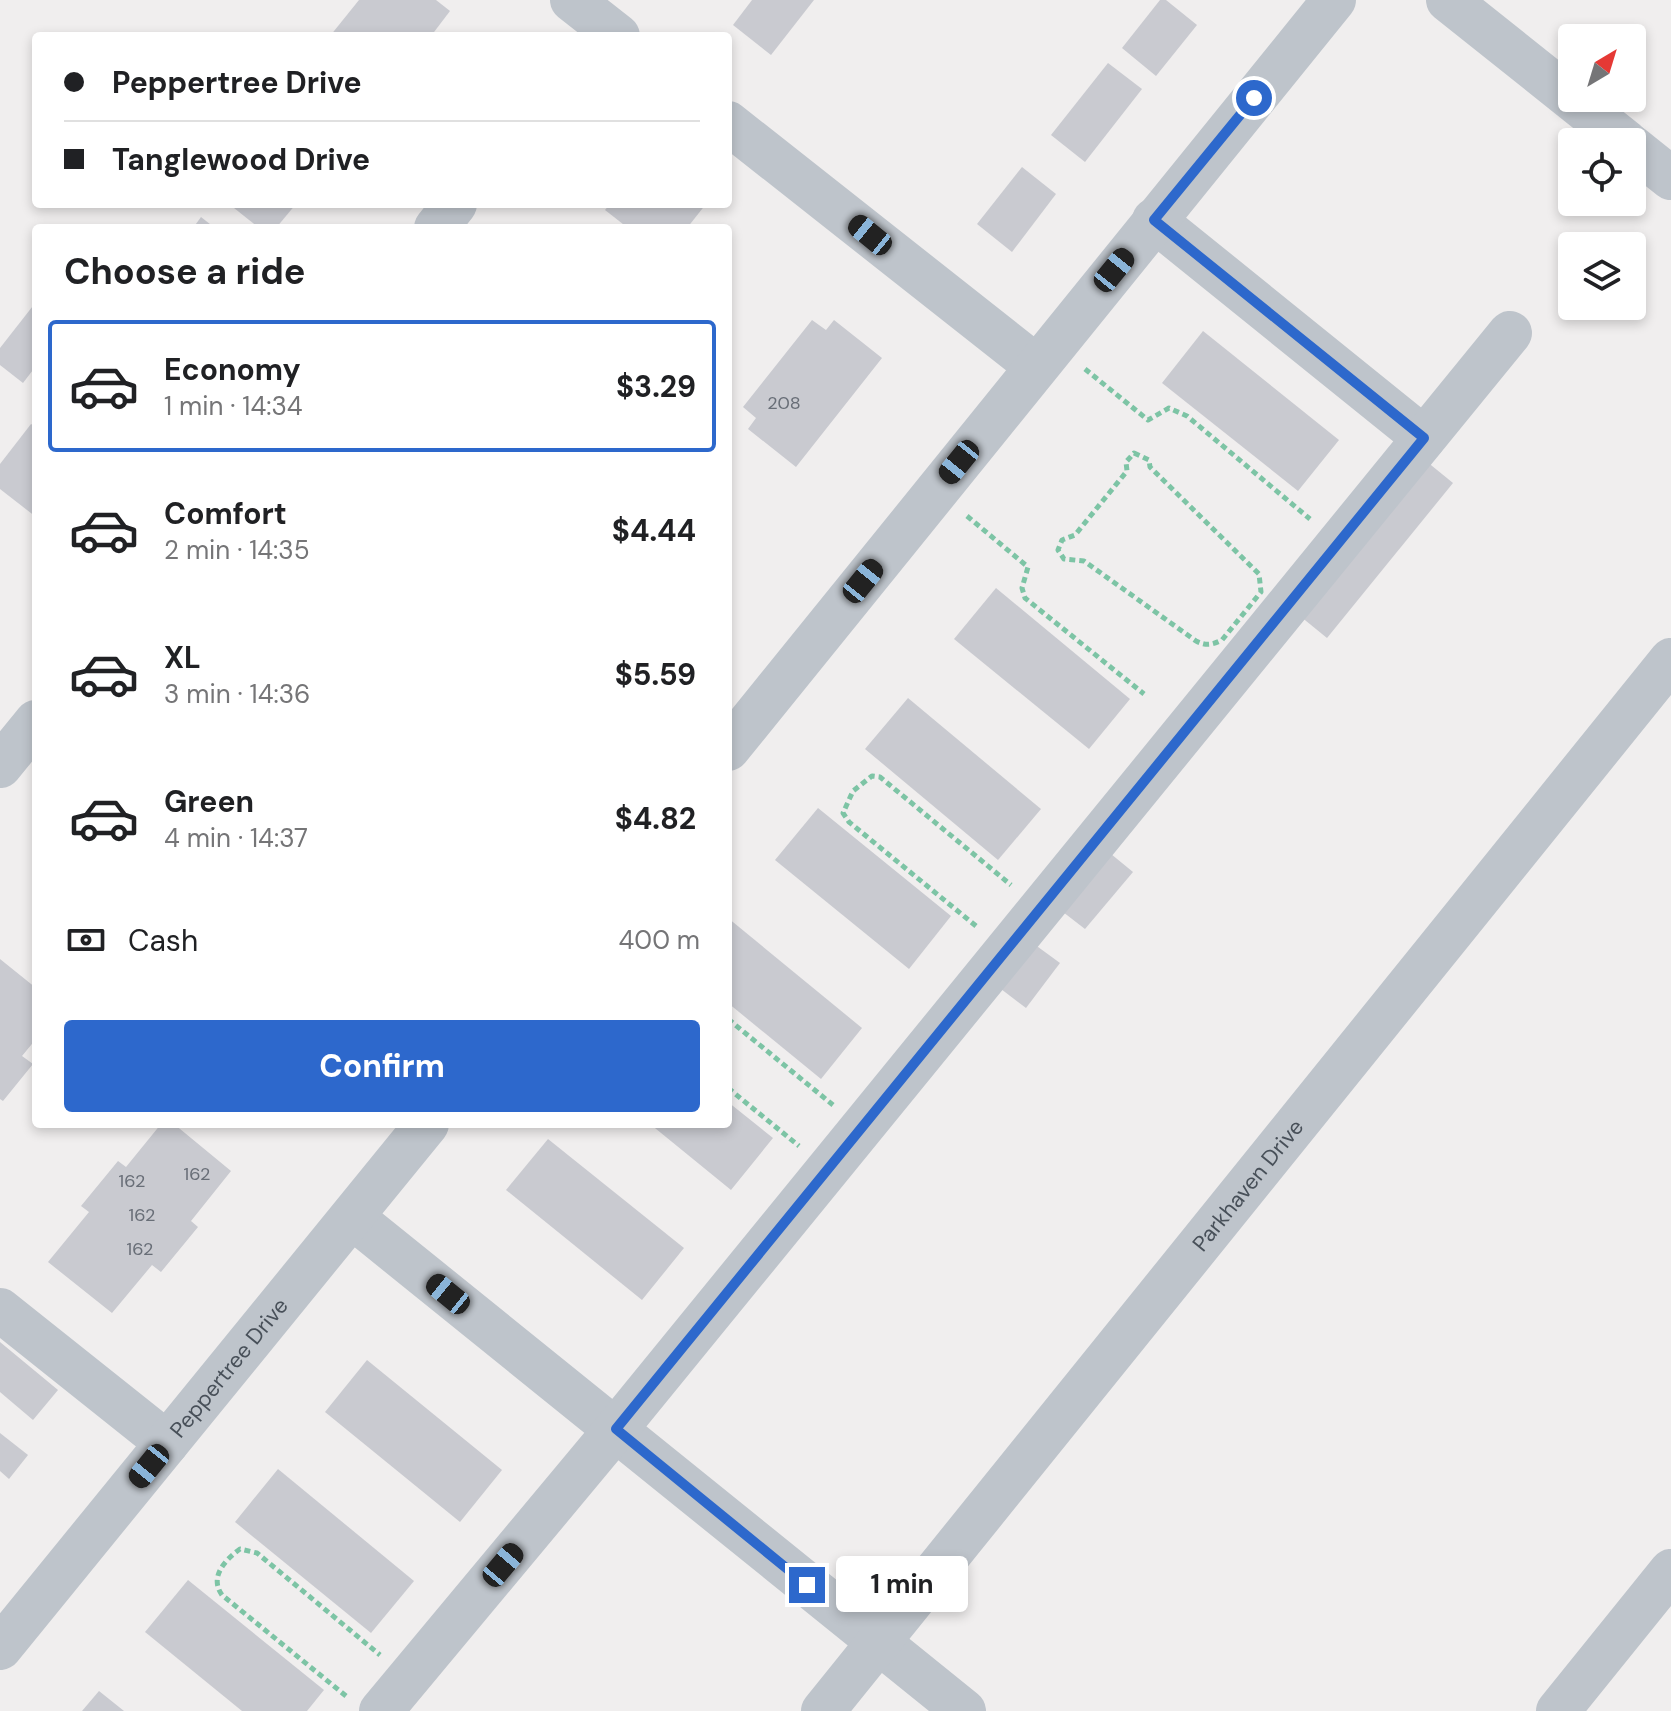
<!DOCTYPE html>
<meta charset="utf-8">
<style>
body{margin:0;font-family:"DM Sans",sans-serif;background:#f6f6f6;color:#202124;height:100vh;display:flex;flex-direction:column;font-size:30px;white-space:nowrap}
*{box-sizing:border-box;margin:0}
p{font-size:26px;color:#757577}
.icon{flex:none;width:44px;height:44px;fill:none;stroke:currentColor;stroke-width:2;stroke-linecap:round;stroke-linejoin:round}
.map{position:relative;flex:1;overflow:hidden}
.side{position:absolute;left:32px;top:224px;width:700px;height:904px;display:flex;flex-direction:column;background:#fff;border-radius:8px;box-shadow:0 4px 12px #0003}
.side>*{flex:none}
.hud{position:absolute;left:32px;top:32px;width:700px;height:176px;border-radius:8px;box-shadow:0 4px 12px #0003;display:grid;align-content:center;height:176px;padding:0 32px;background:#fff}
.needle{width:52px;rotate:38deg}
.fabs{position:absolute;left:1558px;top:24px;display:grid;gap:16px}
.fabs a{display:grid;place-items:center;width:88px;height:88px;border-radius:8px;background:#fff;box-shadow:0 4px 12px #0003;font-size:40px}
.end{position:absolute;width:36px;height:36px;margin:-18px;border:10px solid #2d68cc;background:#fff;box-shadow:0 0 0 4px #fff}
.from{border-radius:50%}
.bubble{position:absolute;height:56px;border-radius:8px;background:#fff;box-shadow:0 4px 12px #0003;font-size:26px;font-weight:700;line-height:56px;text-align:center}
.car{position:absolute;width:24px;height:48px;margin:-24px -12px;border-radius:10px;box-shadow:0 0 6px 2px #0007;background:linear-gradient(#222 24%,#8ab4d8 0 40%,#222 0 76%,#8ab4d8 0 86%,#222 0)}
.hud b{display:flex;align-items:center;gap:28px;height:76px;font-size:30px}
.hud b+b{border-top:2px solid #e0e0e0}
.hud i{width:20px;height:20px;background:#202124}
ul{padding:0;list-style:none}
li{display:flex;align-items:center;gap:24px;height:132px;margin:0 16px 12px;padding:0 16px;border:4px solid transparent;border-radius:8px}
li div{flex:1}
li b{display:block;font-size:30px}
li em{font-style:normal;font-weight:700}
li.selected{border-color:#2d68cc}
li>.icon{width:72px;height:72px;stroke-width:1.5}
h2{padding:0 32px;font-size:36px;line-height:96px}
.pay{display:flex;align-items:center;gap:20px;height:88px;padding:0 32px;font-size:30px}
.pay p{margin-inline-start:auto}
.button{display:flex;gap:16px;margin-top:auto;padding:16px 32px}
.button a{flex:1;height:92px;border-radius:8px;background:#2d68cc;color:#fff;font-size:32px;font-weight:700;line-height:92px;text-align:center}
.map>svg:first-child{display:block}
.building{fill:#c9cad0}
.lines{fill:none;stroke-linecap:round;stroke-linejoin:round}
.path{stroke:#7dc4a5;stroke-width:5;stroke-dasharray:6 4;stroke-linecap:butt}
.minor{stroke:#bec4cb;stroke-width:44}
.route{stroke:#2d68cc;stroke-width:10}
.labels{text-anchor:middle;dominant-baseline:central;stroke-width:7;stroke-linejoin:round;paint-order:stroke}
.number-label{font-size:18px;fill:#686e77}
.street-label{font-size:22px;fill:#485059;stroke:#fff}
</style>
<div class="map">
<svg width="1671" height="1711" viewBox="0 0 1671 1711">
<rect width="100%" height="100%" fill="#f0eeee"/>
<g class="building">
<path d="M 359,0 L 436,0 L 450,11 L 431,36 L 330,36 Z"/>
<path d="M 752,0 L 814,0 L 771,55 L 733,25 Z"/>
<path d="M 1160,0 L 1166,0 L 1197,25 L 1156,76 L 1122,48 Z"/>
<path d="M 1108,63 L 1142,89 L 1085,162 L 1051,135 Z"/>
<path d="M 1022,167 L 1056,194 L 1012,252 L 977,224 Z"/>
<path d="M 229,204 L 296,204 L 276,228 L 259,228 Z"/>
<path d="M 610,204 L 706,204 L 687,228 L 628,228 L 605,210 Z"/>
<path d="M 201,217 L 215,228 L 193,228 Z"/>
<path d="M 36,302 L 36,366 L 23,383 L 0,365 L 0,348 Z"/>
<path d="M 812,320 L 826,330 L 834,320 L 882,358 L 796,467 L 748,429 L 756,418 L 743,407 Z"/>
<path d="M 1203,331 L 1339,440 L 1298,491 L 1162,383 Z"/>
<path d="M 31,424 L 36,427 L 36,517 L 0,489 L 0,464 Z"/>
<path d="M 1426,461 L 1453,483 L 1327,638 L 1300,616 Z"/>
<path d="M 996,588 L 1130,699 L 1089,749 L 954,639 Z"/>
<path d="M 908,698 L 1041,809 L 998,860 L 865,749 Z"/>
<path d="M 818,808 L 951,916 L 909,969 L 775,860 Z"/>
<path d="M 1111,854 L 1133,872 L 1085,929 L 1063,912 Z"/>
<path d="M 728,918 L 862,1028 L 821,1079 L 728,1003 Z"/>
<path d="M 1034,944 L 1060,963 L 1026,1008 L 1001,989 Z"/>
<path d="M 0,959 L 36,988 L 36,1039 L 22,1056 L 33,1064 L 3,1101 L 0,1099 Z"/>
<path d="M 728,1102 L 773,1138 L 731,1190 L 650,1124 L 728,1124 Z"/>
<path d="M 161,1124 L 174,1124 L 231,1171 L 191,1221 L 198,1227 L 161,1272 L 152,1265 L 112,1313 L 48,1262 L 89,1212 L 81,1206 L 118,1161 L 126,1167 Z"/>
<path d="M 548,1139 L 684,1248 L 642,1300 L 506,1190 Z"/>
<path d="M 0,1342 L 58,1390 L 33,1420 L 0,1392 Z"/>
<path d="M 367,1360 L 502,1470 L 460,1522 L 325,1412 Z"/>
<path d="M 0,1433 L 28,1455 L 9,1479 L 0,1471 Z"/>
<path d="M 278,1469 L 414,1581 L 371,1633 L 235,1522 Z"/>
<path d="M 188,1580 L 324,1690 L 307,1711 L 242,1711 L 145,1632 Z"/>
<path d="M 99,1691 L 124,1711 L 82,1711 Z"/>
</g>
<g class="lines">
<g class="path">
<path d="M 1085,369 L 1148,420 L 1169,408 L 1187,416 L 1310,519"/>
<path d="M 1134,453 L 1149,460 L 1150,467 L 1259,574 L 1261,592 L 1222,640 C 1212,645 1206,646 1196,641 L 1084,561 L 1064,559 L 1058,550 L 1062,540 L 1075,535 L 1127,471 L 1126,462 Z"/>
<path d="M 967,516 L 1028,567 L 1022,588 L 1025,598 L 1144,694"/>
<path d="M 976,926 L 849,822 L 843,813 L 853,791 L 872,776 L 880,777 L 1011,885"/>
<path d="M 728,1019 L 833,1105"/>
<path d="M 728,1088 L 799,1146"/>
<path d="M 346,1696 L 222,1595 C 209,1577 225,1560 240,1549 L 257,1553 L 380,1655"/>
</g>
<g class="minor">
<path d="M 572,0 L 618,36"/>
<path d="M 1448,0 L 1626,142"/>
<path d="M 728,123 L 1036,366"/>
<path d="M 1632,147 L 1671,178"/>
<path d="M 1154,220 L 1424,438"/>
<path d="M 436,228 L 455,204"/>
<path d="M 728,749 L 1334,0"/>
<path d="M 0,766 L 36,722"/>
<path d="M 352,1217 L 964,1711"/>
<path d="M 0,1310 L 167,1443"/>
<path id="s1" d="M 0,1648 L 427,1124"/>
<path d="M 381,1711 L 616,1429 L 1510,333"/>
<path id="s2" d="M 823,1711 L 1671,660"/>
<path d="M 1558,1711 L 1671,1571"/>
</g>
</g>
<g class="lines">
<path class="route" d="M 807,1585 L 616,1429 L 1424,438 L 1154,220 L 1254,98"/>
</g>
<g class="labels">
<g class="number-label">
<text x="784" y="403">208</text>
<text x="197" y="1174">162</text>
<text x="132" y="1181">162</text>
<text x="142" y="1215">162</text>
<text x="140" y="1249">162</text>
</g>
<g class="street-label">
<text stroke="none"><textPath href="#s2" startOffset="676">Parkhaven Drive</textPath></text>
<text stroke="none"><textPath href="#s1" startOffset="362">Peppertree Drive</textPath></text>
</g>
</g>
</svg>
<div class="fabs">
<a><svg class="needle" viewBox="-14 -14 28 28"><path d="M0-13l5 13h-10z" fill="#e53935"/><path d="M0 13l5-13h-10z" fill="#757577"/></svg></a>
<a><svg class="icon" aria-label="locate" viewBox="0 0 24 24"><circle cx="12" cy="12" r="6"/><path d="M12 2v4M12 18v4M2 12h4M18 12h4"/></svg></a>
<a><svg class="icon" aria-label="layers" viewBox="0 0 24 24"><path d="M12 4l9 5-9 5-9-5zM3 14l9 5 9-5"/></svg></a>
</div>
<i class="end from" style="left:1254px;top:98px"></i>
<i class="end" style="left:807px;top:1585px"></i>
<div class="bubble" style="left:836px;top:1556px;width:132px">1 min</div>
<i class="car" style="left:870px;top:235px;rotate:309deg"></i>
<i class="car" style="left:1114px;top:270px;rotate:39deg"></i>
<i class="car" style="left:959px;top:462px;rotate:219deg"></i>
<i class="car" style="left:863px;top:581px;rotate:39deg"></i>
<i class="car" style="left:448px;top:1294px;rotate:309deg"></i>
<i class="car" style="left:149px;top:1466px;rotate:219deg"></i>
<i class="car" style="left:503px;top:1565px;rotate:40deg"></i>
<div class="hud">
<b><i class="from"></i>Peppertree Drive</b>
<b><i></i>Tanglewood Drive</b>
</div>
<section class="side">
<h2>Choose a ride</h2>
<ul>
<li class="selected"><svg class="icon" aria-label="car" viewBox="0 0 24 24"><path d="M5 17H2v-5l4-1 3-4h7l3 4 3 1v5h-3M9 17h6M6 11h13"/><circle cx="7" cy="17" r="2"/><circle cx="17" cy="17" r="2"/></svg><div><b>Economy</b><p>1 min · 14:34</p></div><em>$3.29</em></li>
<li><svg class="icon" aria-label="car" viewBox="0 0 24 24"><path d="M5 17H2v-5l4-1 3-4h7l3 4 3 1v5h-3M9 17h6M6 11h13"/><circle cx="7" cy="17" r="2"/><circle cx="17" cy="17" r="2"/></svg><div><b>Comfort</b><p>2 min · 14:35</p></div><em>$4.44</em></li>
<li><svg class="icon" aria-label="car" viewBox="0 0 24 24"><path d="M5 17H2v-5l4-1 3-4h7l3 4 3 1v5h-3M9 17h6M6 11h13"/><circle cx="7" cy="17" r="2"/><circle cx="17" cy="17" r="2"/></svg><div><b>XL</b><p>3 min · 14:36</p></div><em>$5.59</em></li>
<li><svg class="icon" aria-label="car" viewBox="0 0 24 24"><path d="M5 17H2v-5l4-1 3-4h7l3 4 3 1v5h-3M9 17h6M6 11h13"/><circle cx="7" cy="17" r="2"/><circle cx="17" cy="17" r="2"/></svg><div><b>Green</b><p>4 min · 14:37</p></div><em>$4.82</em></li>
</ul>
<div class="pay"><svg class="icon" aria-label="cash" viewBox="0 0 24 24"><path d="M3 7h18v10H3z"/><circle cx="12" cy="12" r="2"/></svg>Cash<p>400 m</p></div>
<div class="button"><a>Confirm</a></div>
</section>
</div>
